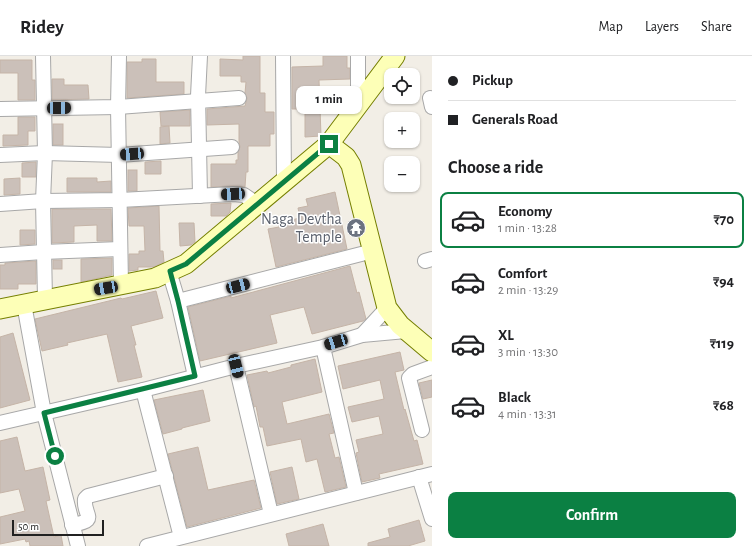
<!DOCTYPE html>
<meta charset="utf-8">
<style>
body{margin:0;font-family:"Alegreya Sans",sans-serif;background:#f6f6f6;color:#202124;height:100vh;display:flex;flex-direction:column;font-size:15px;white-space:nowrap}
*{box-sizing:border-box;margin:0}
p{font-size:13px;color:#757577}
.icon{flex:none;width:22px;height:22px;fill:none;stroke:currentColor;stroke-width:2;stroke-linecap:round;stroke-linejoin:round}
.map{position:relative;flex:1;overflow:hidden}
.details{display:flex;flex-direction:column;background:#fff;width:320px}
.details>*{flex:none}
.hud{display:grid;align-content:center;height:88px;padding:0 16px;background:#fff}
.controls{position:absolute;left:384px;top:12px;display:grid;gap:8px}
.controls a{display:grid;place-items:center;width:36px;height:36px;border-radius:8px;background:#fff;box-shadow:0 1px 3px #0004;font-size:20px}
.scale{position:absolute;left:12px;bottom:10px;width:92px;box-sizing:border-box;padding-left:4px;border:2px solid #212121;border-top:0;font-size:11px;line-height:14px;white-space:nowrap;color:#212121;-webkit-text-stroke:3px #fff;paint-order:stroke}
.end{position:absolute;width:18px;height:18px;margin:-9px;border:5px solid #0b8043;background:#fff;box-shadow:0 0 0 2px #fff}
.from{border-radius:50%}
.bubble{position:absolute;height:28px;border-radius:8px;background:#fff;box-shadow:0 1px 3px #0004;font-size:13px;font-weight:700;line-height:28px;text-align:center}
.car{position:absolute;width:12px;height:24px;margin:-12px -6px;border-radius:5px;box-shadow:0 0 3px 1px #0007;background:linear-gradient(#222 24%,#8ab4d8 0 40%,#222 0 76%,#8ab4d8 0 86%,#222 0)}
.hud b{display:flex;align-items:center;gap:14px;height:38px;font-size:15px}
.hud b+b{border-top:1px solid #e0e0e0}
.hud i{width:10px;height:10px;background:#202124}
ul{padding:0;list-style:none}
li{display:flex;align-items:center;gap:12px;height:56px;margin:0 8px 6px;padding:0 8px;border:2px solid transparent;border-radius:8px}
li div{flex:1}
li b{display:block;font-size:15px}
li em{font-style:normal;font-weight:700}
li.selected{border-color:#0b8043}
li>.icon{width:36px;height:36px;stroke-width:1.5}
h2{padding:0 16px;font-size:18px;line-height:48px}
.button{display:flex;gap:8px;margin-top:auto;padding:8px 16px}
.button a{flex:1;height:46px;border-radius:8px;background:#0b8043;color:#fff;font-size:16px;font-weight:700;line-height:46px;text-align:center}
header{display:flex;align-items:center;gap:24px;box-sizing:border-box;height:56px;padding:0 20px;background:#fff;border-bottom:1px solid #e0e0e0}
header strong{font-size:19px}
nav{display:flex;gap:22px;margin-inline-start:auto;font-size:14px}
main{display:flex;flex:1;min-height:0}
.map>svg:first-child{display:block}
.building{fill:#cbc0b9;stroke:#c5b4a7}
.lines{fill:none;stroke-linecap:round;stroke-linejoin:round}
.street-casing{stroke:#a8a8a8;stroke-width:16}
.secondary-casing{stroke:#757f00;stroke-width:21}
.street{stroke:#fff;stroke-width:14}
.secondary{stroke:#fdffb7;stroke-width:19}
.route{stroke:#0b8043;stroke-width:5}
.labels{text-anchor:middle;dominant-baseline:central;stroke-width:3;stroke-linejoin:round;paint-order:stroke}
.worship-label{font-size:16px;fill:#5b616d;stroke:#fff;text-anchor:end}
</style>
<header>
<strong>Ridey</strong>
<nav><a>Map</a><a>Layers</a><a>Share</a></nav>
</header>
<main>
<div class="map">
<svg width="432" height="490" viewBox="0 0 432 490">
<rect width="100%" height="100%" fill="#f2eee6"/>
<g class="building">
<path d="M 243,0 L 260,0 L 260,37 L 265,37 L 265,56 L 274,56 L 274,78 L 270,78 L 270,90 L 248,90 L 248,116 L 246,116 L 245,131 L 233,130 L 211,131 L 211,108 L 236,108 L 236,104 L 238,104 L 238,96 L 240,91 L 239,86 L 239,68 L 207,69 L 207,53 L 245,50 L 247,42 L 245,37 L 246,26 L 241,26 L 241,20 L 220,20 L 220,3 L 243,4 Z"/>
<path d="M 323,0 L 347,0 L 347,12 L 350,12 L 350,23 L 319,24 L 321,80 L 305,81 L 305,53 L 292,53 L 292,11 L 323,10 Z"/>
<path d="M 142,3 L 156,3 L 156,26 L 184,26 L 184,38 L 127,42 L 127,6 L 142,6 Z"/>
<path d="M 0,4 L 32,4 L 32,24 L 35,24 L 35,44 L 18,44 L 18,17 L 0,17 Z"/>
<path d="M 52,23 L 64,23 L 64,29 L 88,29 L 89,43 L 52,44 Z"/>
<path d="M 190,54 L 190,70 L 161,70 L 160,56 Z"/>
<path d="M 18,61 L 35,61 L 35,75 L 28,75 L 28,89 L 3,90 L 3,79 L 18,79 Z"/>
<rect x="53" y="68" width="10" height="21"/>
<path d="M 169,70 L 170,87 L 160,88 L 160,71 Z"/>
<path d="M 161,105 L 161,118 L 145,118 L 145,106 Z"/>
<path d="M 36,106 L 36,121 L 22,121 L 22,107 Z"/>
<rect x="128" y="114" width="9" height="21"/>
<path d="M 20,122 L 20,138 L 4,139 L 4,123 Z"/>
<path d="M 67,122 L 97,122 L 97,126 L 111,125 L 111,136 L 67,136 Z"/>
<path d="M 335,136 L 347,193 L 276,211 L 268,173 L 279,171 L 278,167 L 300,162 L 298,152 L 308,150 L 306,143 Z"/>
<path d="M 231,147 L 230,156 L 226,160 L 211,160 L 211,148 Z"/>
<path d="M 159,150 L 160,195 L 163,195 L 164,206 L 154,211 L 138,211 L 138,214 L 129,215 L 129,198 L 139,198 L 139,195 L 145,195 L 144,170 L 129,170 L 128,152 Z"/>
<path d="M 52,153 L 111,153 L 112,185 L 97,185 L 97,169 L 74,170 L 74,186 L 52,187 Z"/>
<path d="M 179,167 L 194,167 L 195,186 L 191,189 L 180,190 Z"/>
<path d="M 20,174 L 35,174 L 35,188 L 20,189 Z"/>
<path d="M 112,202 L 112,219 L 81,226 L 81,203 Z"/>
<rect x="53" y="204" width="9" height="9"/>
<path d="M 36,205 L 36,228 L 18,228 L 18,233 L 0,233 L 0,209 L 5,209 L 5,207 Z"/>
<path d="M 350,210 L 357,237 L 359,236 L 366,263 L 363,265 L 312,278 L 304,251 L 270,259 L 277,287 L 200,305 L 188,251 L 231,240 L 231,242 Z"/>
<path d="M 156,235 L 163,262 L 131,270 L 136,289 L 134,289 L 142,321 L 118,326 L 107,278 L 67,287 L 68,289 L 42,295 L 35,263 L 121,242 L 122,243 Z"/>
<path d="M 13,277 L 30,344 L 0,352 L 0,281 Z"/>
<path d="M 400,296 L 404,314 L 395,316 L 404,354 L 405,353 L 414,385 L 417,384 L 423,408 L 379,418 L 380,422 L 362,426 L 356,397 L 359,396 L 356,384 L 383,378 L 379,360 L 352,366 L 348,351 L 384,343 L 380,324 L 343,333 L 338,310 Z"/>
<path d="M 315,303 L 322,336 L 282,346 L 287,368 L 329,358 L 334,377 L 329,378 L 335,402 L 339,401 L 346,431 L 325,436 L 317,403 L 306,406 L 301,383 L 267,390 L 263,371 L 260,371 L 256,350 L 254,351 L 247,319 L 267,315 L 268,317 L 291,311 L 291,309 Z"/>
<path d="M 432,324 L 432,341 L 423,343 L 419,327 Z"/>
<path d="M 203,334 L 210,365 L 182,372 L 182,373 L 163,378 L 154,344 Z"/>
<path d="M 17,381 L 25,415 L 43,411 L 50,444 L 46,445 L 54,481 L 61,479 L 63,490 L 30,490 L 29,485 L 26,486 L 25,483 L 0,488 L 0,461 L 25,455 L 19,433 L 0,437 L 0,385 Z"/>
<path d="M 198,391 L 208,434 L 254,424 L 261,452 L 187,471 L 168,398 Z"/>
<path d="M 292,411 L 299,443 L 277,448 L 270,416 Z"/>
<path d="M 419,464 L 425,485 L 408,490 L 368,490 L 368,487 L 390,481 L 388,473 Z"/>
<path d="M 323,468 L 329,490 L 289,490 L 286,478 Z"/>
</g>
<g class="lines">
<defs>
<g id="street">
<path d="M 43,0 L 45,97 L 43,145 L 45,243"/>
<path d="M 119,0 L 118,51 L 121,229"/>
<path d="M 200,0 L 198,40 L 200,140"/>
<path d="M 283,0 L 284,126"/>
<path d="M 430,42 L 432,51"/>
<path d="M 358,48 L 358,0"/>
<path d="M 0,53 L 118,51 L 239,42"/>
<path d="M 0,99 L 45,97 L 119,99 L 232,91"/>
<path d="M 0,148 L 43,145 L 120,144 L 233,138 L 244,139 L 257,148"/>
<path d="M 0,199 L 43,196 L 120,193"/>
<path d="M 425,205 L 432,203"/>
<path d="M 169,215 L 178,245 L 195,320"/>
<path d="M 178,245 L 373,195"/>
<path d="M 24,248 L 44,357 L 78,490"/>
<path d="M 362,279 L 387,252"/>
<path d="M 323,291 L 356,437"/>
<path d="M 236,310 L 271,458"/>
<path d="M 143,334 L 181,481"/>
<path d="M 0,367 L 143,334 L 236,310 L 323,291 L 362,279 L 406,275"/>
<path d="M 422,374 L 409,322 L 413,318 L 432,311"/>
<path d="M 419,421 L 432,463"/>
<path d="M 72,469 C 100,464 83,460 85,443 L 88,440 L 166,420"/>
<path d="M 147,490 L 432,418"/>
</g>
<g id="secondary">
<path d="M 329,88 L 346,101 L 351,109 L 387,252 L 400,269 L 432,296"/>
<path d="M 0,253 L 155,222 L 186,208 L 329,88 L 395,0"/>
</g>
</defs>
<use href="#street" class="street-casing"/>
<use href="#secondary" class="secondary-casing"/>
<use href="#street" class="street"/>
<use href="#secondary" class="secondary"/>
</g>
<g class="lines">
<path class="route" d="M 55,400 L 44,357 L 195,320 L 178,245 L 170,215 L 186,208 L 329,88"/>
</g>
<defs>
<symbol id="temple-disc" viewBox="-11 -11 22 22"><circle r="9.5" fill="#6b7280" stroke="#fff"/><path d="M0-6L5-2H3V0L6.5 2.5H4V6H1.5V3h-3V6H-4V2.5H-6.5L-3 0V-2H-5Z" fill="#fff"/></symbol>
</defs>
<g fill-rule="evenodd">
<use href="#temple-disc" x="345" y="161" width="22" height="22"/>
</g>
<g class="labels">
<g class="worship-label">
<text x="342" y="163">Naga Devtha<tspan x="342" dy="18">Temple</tspan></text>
</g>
</g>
</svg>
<div class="controls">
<a><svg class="icon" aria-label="locate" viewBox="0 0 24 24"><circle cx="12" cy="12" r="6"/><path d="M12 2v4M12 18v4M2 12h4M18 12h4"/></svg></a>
<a>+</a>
<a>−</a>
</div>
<div class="scale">50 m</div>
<i class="end from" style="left:55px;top:400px"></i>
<i class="end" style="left:329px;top:88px"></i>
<div class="bubble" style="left:296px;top:30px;width:66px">1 min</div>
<i class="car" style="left:59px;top:52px;rotate:89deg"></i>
<i class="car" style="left:132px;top:98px;rotate:266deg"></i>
<i class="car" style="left:233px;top:138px;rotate:267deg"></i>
<i class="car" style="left:238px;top:230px;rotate:75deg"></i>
<i class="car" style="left:106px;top:232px;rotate:260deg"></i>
<i class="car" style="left:336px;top:286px;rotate:253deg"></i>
<i class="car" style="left:236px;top:310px;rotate:166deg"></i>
</div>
<section class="details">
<div class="hud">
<b><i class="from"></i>Pickup</b>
<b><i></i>Generals Road</b>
</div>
<h2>Choose a ride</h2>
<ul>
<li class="selected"><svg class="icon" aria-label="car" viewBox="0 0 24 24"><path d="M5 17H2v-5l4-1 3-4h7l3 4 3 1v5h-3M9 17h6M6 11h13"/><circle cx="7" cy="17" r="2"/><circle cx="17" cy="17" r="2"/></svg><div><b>Economy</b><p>1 min · 13:28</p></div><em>₹70</em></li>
<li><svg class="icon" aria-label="car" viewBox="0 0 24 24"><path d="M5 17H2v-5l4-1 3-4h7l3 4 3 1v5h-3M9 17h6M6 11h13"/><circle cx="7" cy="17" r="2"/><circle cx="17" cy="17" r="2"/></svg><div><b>Comfort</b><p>2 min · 13:29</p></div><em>₹94</em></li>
<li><svg class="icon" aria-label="car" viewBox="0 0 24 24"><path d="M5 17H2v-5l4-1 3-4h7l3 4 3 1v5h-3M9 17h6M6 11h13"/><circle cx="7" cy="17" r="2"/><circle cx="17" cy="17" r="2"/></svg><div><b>XL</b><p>3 min · 13:30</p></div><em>₹119</em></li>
<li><svg class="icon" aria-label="car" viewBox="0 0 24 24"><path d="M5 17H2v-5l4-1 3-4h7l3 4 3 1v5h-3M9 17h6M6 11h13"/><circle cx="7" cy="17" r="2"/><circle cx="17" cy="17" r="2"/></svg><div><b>Black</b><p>4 min · 13:31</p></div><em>₹68</em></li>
</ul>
<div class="button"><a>Confirm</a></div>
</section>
</main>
